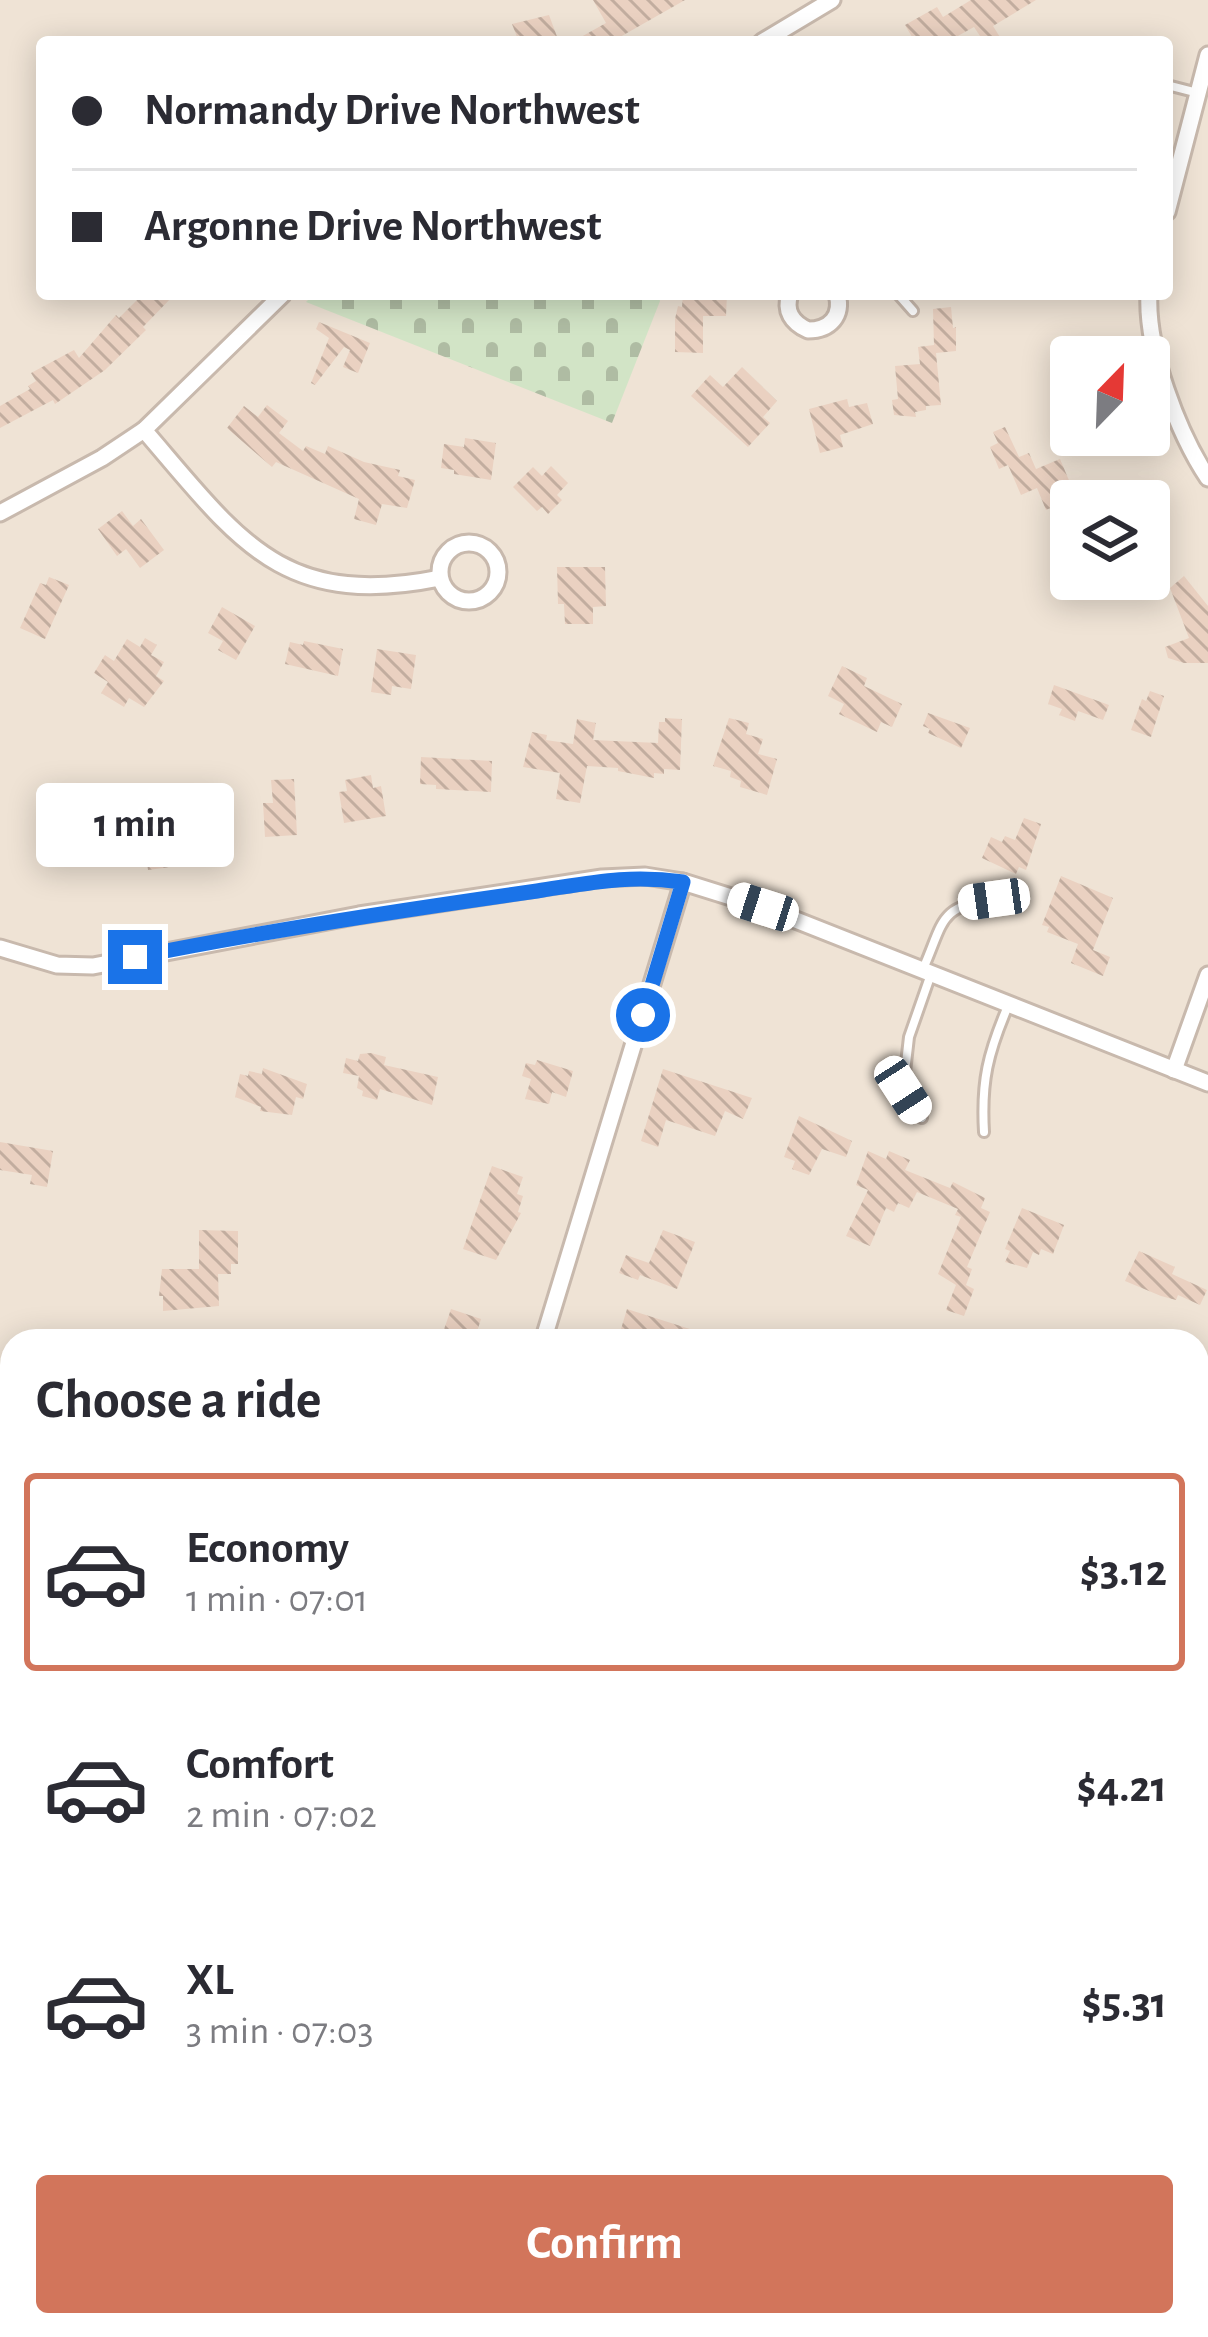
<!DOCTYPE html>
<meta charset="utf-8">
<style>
body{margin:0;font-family:"Alegreya Sans",sans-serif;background:#f7f7f7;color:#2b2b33;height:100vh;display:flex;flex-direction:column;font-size:45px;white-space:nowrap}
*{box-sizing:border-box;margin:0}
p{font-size:39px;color:#7c7c81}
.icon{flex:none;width:66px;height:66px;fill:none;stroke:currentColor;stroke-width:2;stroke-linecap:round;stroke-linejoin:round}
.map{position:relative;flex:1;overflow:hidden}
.side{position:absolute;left:0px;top:1329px;width:1209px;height:1008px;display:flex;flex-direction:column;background:#fff;border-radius:36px 36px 0 0;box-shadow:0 6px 30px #0003}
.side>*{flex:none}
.guide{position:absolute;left:36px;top:36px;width:1137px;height:264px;border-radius:12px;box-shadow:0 6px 30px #0003;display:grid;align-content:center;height:264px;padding:0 36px;background:#fff}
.needle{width:78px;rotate:23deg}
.buttons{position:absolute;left:1050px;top:336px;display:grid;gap:24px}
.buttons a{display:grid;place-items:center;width:120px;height:120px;border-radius:12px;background:#fff;box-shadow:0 6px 30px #0003;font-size:60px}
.end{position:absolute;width:54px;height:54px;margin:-27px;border:15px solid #1a73e8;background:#fff;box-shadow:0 0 0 6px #fff}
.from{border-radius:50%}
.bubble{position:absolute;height:84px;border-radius:12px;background:#fff;box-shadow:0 6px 30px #0003;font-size:39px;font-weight:700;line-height:84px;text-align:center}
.car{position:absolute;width:36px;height:72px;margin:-36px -18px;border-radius:15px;box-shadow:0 0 9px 3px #0007;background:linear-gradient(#fff 24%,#345 0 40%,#fff 0 76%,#345 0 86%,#fff 0)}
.guide b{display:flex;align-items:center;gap:42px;height:114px;font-size:45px}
.guide b+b{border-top:3px solid #e1e1e2}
.guide i{width:30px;height:30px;background:#2b2b33}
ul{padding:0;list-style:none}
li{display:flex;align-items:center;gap:36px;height:198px;margin:0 24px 18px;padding:0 12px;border:6px solid transparent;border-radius:12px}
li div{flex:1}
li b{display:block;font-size:45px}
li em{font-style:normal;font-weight:700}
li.selected{border-color:#d2755b}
li>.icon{width:108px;height:108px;stroke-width:1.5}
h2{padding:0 36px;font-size:54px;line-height:144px}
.button{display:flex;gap:24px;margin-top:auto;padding:24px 36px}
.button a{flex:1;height:138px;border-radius:12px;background:#d2755b;color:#fff;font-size:48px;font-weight:700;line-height:138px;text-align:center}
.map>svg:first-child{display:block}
.residential{fill:#efe3d5;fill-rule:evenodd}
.cemetery{fill:url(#cemetery-stones)}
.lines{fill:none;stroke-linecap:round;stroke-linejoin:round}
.stream{stroke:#a4c9d0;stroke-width:6}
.building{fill:url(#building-back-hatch)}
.lane-casing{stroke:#c8b9ad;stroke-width:14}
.street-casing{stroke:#c8b9ad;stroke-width:21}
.lane{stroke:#fff;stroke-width:8}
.street{stroke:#fff;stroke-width:15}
.route{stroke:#1a73e8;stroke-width:15}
</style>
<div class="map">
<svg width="1208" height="2337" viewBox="0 0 1208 2337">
<defs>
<pattern id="cemetery-stones" width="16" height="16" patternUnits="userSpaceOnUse" patternTransform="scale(3)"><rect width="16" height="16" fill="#d2e4c6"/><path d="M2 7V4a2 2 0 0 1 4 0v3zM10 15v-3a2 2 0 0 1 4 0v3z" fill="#afbca3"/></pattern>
<pattern id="building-back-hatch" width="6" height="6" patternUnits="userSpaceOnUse" patternTransform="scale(3)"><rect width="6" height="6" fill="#ead1c1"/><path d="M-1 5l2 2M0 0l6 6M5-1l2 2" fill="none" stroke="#c2ad9f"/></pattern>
</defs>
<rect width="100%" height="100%" fill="#f9f1e5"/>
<path class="residential" d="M 0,0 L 1208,0 L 1208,2337 L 0,2337 ZM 42,42 L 1167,42 L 1167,294 L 42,294 ZM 1071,357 L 1149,357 L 1149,435 L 1071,435 ZM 1071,501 L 1149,501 L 1149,579 L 1071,579 ZM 12,1341 L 1197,1341 L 1197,2325 L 12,2325 Z"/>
<path class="cemetery" d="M 314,294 L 657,294 L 660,301 L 612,423 L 306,302 Z"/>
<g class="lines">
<g class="stream">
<path d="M 1197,2299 L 1208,2299"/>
<path d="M 1158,2337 L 1162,2325"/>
</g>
</g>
<g class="building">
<path d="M 593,0 L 685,0 L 620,37 L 623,42 L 572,42 L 606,23 Z"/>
<path d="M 971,0 L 1036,0 L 993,26 L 1003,42 L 984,42 L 974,27 L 947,42 L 915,42 L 905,25 L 937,7 L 943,17 Z"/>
<path d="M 549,15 L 559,42 L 519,42 L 512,24 Z"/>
<path d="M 143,294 L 175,294 L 143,327 L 146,330 L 105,370 L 55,404 L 53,400 L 0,428 L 0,406 L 30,389 L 28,386 L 36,381 L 31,373 L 74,350 L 79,358 L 116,315 L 119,318 Z"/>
<path d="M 683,294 L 727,294 L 726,316 L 703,316 L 703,353 L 675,352 L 675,319 L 678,306 L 682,307 Z"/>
<path d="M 951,307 L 953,328 L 956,327 L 956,351 L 936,353 L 941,405 L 926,406 L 926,410 L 915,412 L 916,417 L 894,415 L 892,400 L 898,399 L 895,366 L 920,364 L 918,347 L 934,345 L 933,309 Z"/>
<path d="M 319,322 L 370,343 L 358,373 L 343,367 L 350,350 L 344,347 L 315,385 L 311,383 L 329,338 L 316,329 Z"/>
<path d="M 742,367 L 777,401 L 763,417 L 770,423 L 748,447 L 691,396 L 710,375 L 723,387 Z"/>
<path d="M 847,399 L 849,407 L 867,403 L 873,424 L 840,435 L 843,447 L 820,453 L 809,409 Z"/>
<path d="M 267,405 L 288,421 L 279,433 L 303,451 L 306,446 L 325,454 L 328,446 L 364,462 L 400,470 L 398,476 L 415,480 L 407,508 L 382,504 L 376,525 L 354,519 L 359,499 L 276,462 L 272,467 L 227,428 L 244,406 L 258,417 Z"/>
<path d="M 1005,427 L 1019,457 L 1029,453 L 1036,469 L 1060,459 L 1076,497 L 1046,510 L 1037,488 L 1021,495 L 1008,465 L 999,469 L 990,447 L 998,443 L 993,432 Z"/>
<path d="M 465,438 L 496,443 L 491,480 L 454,474 L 454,470 L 441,468 L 444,444 L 464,447 Z"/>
<path d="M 551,466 L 568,483 L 557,495 L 562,500 L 548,514 L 542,507 L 537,511 L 513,487 L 533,467 L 542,476 Z"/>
<path d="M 122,511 L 133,526 L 141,519 L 164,550 L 140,568 L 126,549 L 117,556 L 98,529 Z"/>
<path d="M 557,567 L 605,567 L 606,606 L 593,607 L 593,624 L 565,624 L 564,604 L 558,604 Z"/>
<path d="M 1184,576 L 1208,606 L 1208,663 L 1184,663 L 1168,658 L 1165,647 L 1189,638 L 1170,588 Z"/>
<path d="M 49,577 L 69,585 L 45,639 L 20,628 L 40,583 L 46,585 Z"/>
<path d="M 222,607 L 255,626 L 236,660 L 218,650 L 223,641 L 208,633 Z"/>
<path d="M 145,638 L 157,645 L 151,655 L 164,662 L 156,676 L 164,681 L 144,707 L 129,698 L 124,707 L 101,693 L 108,682 L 94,673 L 105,655 L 114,661 L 127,639 L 140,647 Z"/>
<path d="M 304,641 L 343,649 L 338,676 L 285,664 L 290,642 L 303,645 Z"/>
<path d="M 377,649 L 416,655 L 411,689 L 392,686 L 391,695 L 371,692 Z"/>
<path d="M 842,666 L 867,678 L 864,686 L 902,704 L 892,727 L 881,722 L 877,732 L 839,714 L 844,704 L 828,696 Z"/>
<path d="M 1054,685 L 1109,705 L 1103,720 L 1078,711 L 1075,721 L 1059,715 L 1062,709 L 1048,704 Z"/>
<path d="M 1150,691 L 1164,696 L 1151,737 L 1131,730 L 1142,699 L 1146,701 Z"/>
<path d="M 928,713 L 970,728 L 961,748 L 928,733 L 930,729 L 923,726 Z"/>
<path d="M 665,718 L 682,719 L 680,770 L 664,769 L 664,774 L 654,773 L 654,778 L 618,771 L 618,768 L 587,766 L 580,803 L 556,799 L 560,773 L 523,767 L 532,732 L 547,735 L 546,740 L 573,744 L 577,719 L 596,723 L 593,740 L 658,743 L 659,722 L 665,722 Z"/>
<path d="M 729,718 L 749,723 L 746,734 L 763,739 L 758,754 L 777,759 L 767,795 L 740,787 L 741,781 L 730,777 L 731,771 L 713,766 Z"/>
<path d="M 421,757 L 492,761 L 491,792 L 436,789 L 436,785 L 420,784 Z"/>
<path d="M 371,775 L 373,788 L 381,786 L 386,816 L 344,823 L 339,792 L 347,791 L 345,780 Z"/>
<path d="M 294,779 L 297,835 L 265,837 L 263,803 L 273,803 L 271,780 Z"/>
<path d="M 183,815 L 185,865 L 148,870 L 144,840 L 164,837 L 162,826 L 147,820 Z"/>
<path d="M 1024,818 L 1041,824 L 1026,870 L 1019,867 L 1016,874 L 982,858 L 991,837 L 1002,842 L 1005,836 L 1015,840 Z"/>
<path d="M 1061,876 L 1113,898 L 1093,950 L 1110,957 L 1103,976 L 1071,963 L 1078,944 L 1047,932 L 1049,927 L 1042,925 Z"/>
<path d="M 371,1053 L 386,1057 L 384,1065 L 438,1077 L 432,1105 L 380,1089 L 377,1100 L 362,1096 L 363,1091 L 357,1088 L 359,1076 L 343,1073 L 346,1058 L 358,1061 L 360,1054 Z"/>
<path d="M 537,1060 L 573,1071 L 566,1097 L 552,1092 L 549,1104 L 525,1099 L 531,1079 L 522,1076 L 526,1063 L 535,1065 Z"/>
<path d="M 263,1068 L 307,1084 L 303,1099 L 296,1097 L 292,1115 L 260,1111 L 261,1107 L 235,1097 L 240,1074 L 248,1076 L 249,1071 L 262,1074 Z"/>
<path d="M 663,1069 L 752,1098 L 743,1119 L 725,1111 L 715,1136 L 666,1120 L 658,1147 L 641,1141 Z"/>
<path d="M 799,1116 L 852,1141 L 846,1157 L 822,1149 L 809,1175 L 792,1169 L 795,1161 L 784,1157 Z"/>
<path d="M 0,1142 L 53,1151 L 47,1187 L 30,1184 L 32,1175 L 0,1170 Z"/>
<path d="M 868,1151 L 886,1159 L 889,1151 L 910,1160 L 905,1170 L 950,1188 L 953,1182 L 985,1198 L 981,1208 L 990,1212 L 967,1267 L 972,1269 L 966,1285 L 974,1289 L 964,1316 L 946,1310 L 956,1285 L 938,1274 L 961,1217 L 955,1215 L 958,1209 L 917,1192 L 909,1208 L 898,1203 L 894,1212 L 886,1208 L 870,1246 L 846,1236 L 868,1190 L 856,1185 Z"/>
<path d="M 492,1166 L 523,1177 L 517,1194 L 523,1196 L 518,1212 L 521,1213 L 496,1260 L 463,1249 Z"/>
<path d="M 1022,1208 L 1064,1225 L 1053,1254 L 1041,1249 L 1039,1255 L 1033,1252 L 1027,1268 L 1005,1262 L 1010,1251 L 1005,1249 Z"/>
<path d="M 199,1230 L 238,1231 L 238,1264 L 231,1264 L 231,1274 L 218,1274 L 219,1306 L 163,1311 L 163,1296 L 159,1296 L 162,1269 L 199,1269 Z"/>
<path d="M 663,1230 L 695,1242 L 677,1289 L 640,1275 L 638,1280 L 619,1273 L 626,1255 L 649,1263 Z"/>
<path d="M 1139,1251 L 1175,1267 L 1172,1274 L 1207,1290 L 1200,1305 L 1178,1295 L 1176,1300 L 1161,1296 L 1125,1281 Z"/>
<path d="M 451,1309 L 481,1319 L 474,1341 L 440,1341 Z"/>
<path d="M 627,1309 L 715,1337 L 715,1341 L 631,1341 L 634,1332 L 621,1329 Z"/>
</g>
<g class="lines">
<defs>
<g id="lane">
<path d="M 1167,85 L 1198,93"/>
<path d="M 898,294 L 913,311"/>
<path d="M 923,969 C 944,922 938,906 994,899"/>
<path d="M 922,1118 L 903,1090 L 909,1037 L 931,974"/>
<path d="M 984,1132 C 981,1081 988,1053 1008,1006"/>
</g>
<g id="street">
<path d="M 762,42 L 832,0"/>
<path d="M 1167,212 L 1208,55"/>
<path d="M 790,294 C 784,311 792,323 808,330 C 830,330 843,316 837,294"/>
<path d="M 1149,294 C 1146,349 1178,433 1208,478"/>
<path d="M 144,430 C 238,539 281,610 440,578"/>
<path d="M 0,513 L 102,458 L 144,430 L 283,294"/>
<circle cx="469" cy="572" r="29"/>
<path d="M 0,948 L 57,965 L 93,966 L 359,915 L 602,878 L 645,876 L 683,882 L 763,907 L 1208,1083"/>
<path d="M 1174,1070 L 1208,975"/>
<path d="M 543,1341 L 683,882"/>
<path d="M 0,1717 L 12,1723"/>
<path d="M 1197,2244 L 1208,2235"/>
<path d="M 0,2310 L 12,2282"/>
<path d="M 749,2325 L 755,2337"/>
<path d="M 1077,2337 L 1093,2325"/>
</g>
</defs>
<use href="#lane" class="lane-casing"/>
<use href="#street" class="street-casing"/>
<use href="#lane" class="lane"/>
<use href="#street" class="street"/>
</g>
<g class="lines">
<path class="route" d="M 135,957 C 269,930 402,910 537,891 C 590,883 628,874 683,882 L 643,1015"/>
</g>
</svg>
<div class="buttons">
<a><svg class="needle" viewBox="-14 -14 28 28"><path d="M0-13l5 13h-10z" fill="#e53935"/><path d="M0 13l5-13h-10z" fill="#7c7c81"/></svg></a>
<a><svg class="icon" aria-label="layers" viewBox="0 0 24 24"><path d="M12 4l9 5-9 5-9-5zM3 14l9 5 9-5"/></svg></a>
</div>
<i class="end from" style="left:643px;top:1015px"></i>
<i class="end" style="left:135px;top:957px"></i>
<div class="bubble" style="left:36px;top:783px;width:198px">1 min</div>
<i class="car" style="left:994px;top:899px;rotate:262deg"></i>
<i class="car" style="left:763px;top:907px;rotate:288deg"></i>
<i class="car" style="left:903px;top:1090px;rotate:147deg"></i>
<div class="guide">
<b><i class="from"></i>Normandy Drive Northwest</b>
<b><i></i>Argonne Drive Northwest</b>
</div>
<section class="side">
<h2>Choose a ride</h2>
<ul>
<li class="selected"><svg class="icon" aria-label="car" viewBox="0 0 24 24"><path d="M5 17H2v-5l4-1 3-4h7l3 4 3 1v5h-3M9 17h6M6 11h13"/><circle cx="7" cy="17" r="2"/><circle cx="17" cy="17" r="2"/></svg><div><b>Economy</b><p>1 min · 07:01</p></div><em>$3.12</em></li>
<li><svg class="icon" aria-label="car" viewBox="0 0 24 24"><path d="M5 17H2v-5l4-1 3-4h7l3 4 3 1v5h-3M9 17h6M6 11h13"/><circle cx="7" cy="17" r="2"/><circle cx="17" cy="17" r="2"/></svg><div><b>Comfort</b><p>2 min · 07:02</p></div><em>$4.21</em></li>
<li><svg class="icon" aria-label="car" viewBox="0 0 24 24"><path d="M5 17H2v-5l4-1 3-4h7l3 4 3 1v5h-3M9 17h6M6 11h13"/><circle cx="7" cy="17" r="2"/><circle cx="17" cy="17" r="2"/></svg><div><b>XL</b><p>3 min · 07:03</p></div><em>$5.31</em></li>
</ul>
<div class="button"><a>Confirm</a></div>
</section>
</div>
